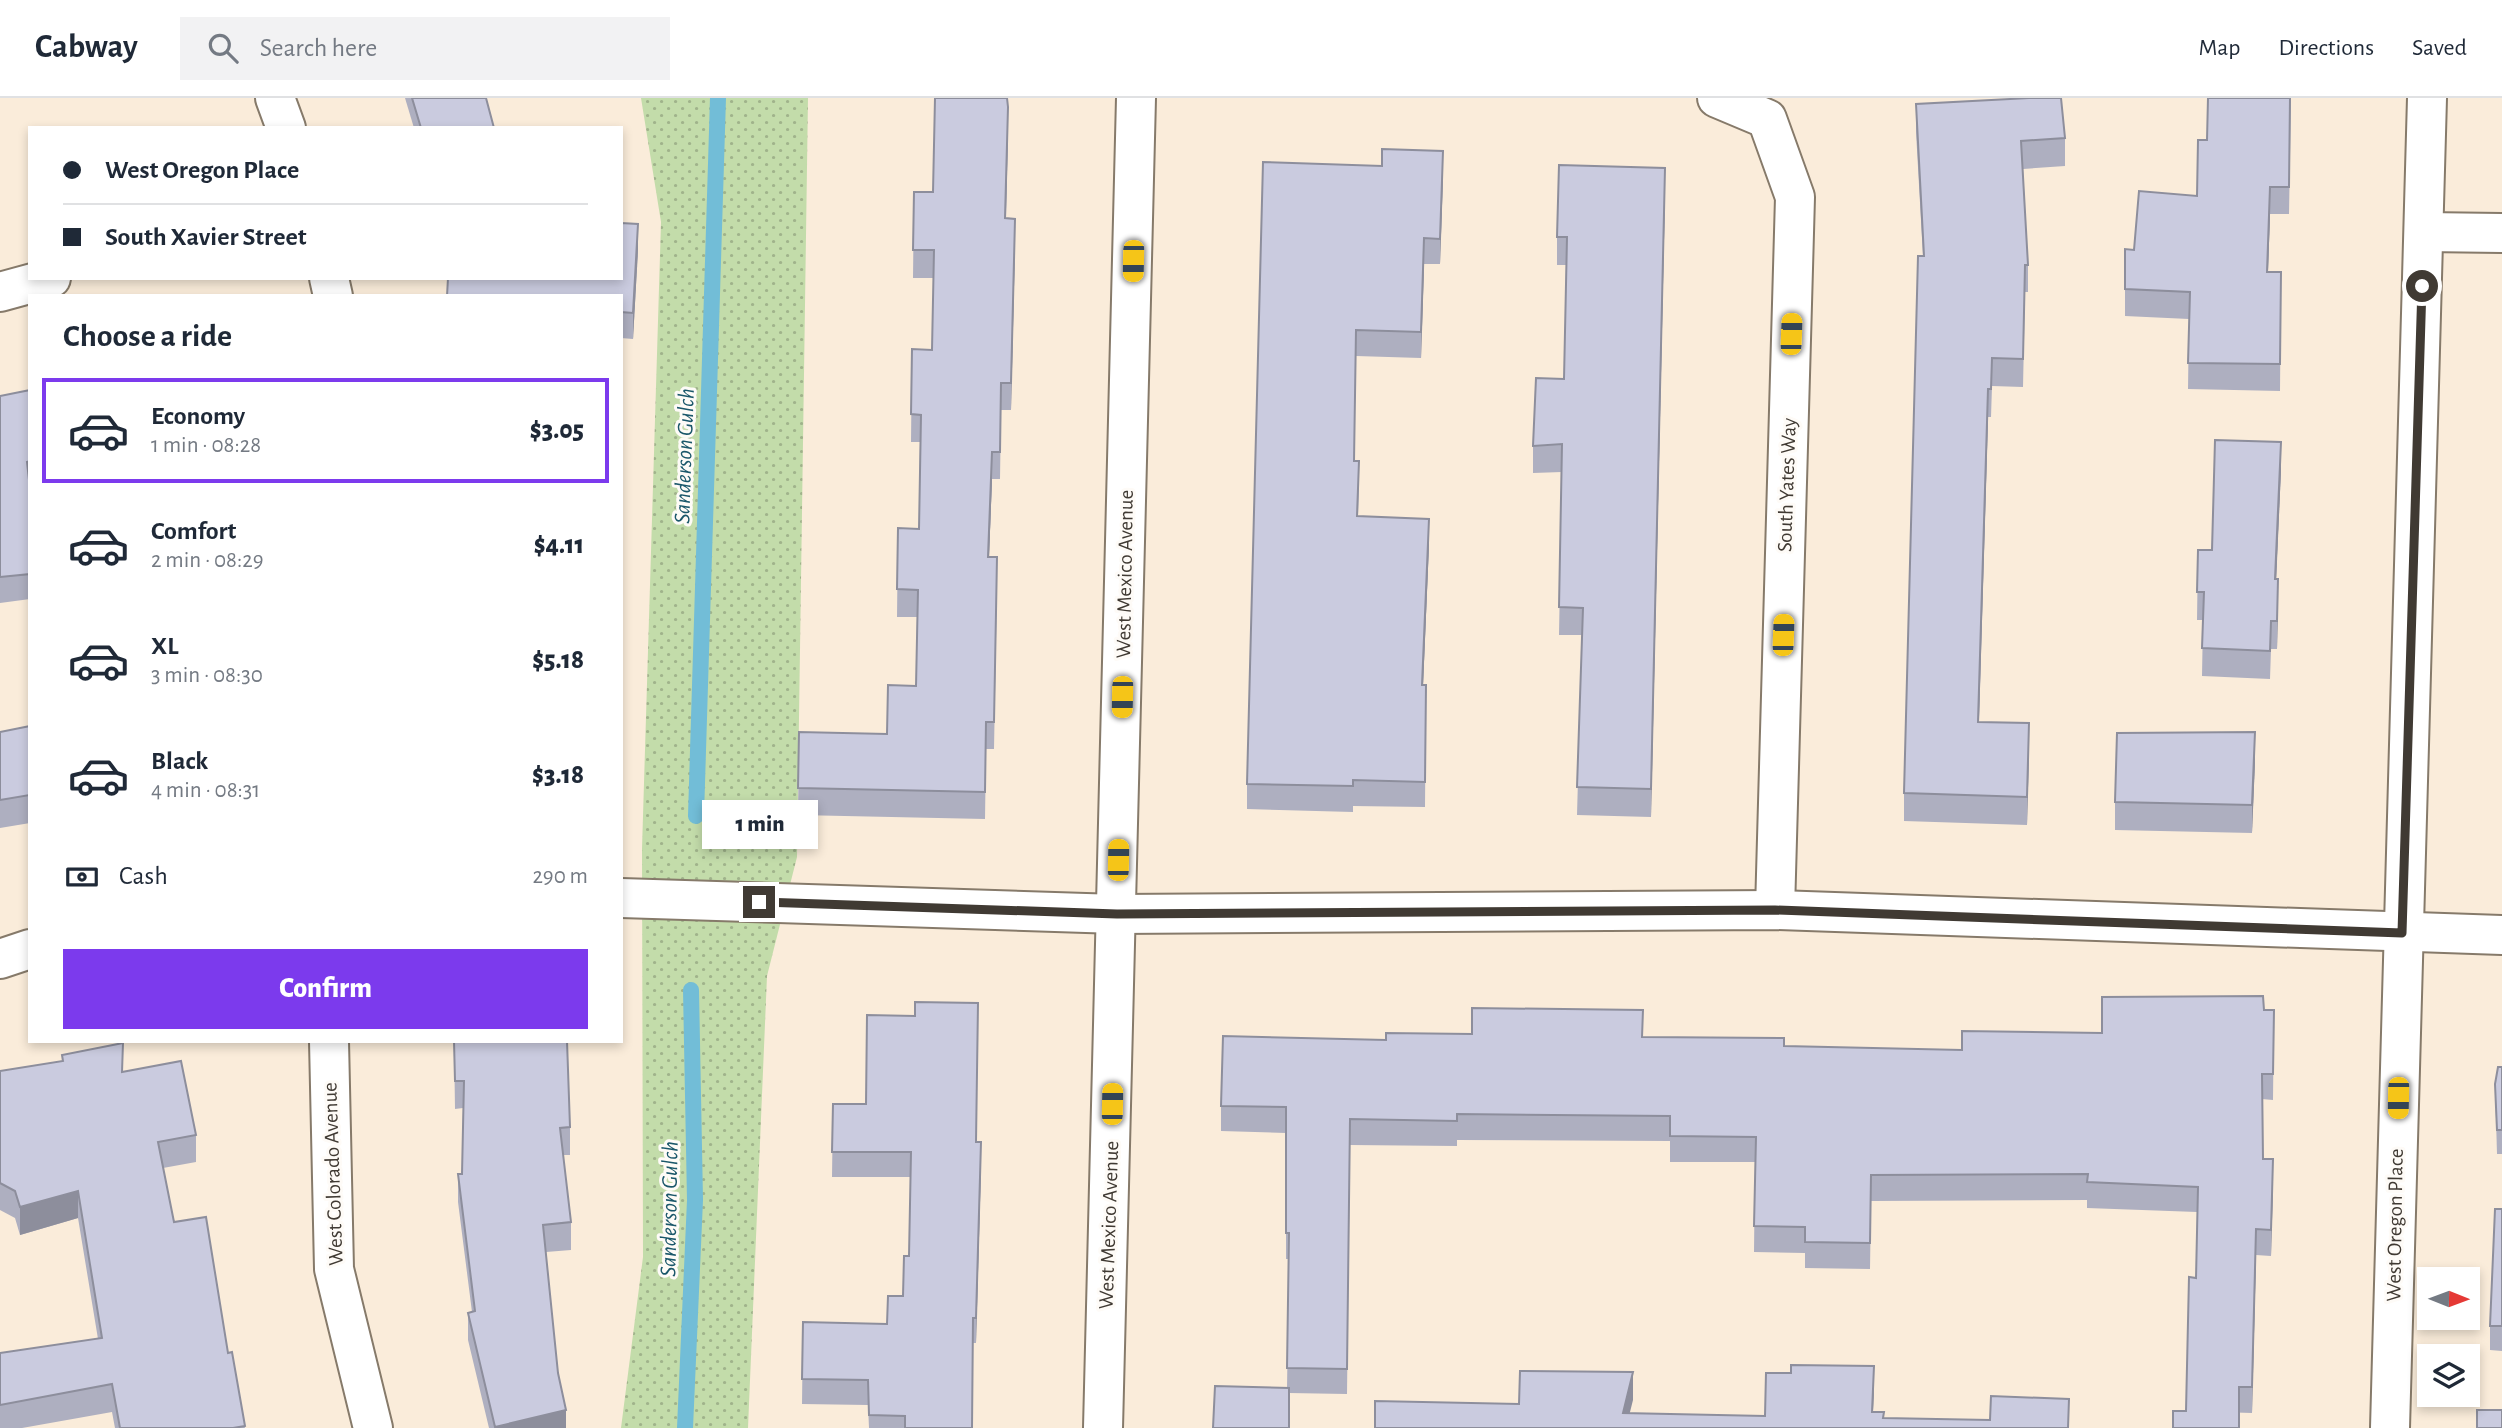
<!DOCTYPE html>
<meta charset="utf-8">
<style>
body{margin:0;font-family:"Alegreya Sans",sans-serif;background:#f2f2f3;color:#1f2937;height:100vh;display:flex;flex-direction:column;font-size:26px;white-space:nowrap}
*{box-sizing:border-box;margin:0}
p{font-size:23px;color:#747a83}
.icon{flex:none;width:38px;height:38px;fill:none;stroke:currentColor;stroke-width:2;stroke-linecap:round;stroke-linejoin:round}
.map{position:relative;flex:1;overflow:hidden}
.details{position:absolute;left:28px;top:196px;width:595px;height:749px;display:flex;flex-direction:column;background:#fff;border-radius:0px;box-shadow:0 4px 10px #0003}
.details>*{flex:none}
.hud{position:absolute;left:28px;top:28px;width:595px;height:154px;border-radius:0px;box-shadow:0 4px 10px #0003;display:grid;align-content:center;height:154px;padding:0 35px;background:#fff}
.needle{width:46px;rotate:91deg}
.fabs{position:absolute;left:2417px;top:1169px;display:grid;gap:14px}
.fabs a{display:grid;place-items:center;width:63px;height:63px;border-radius:0px;background:#fff;box-shadow:0 4px 10px #0003;font-size:35px}
.end{position:absolute;width:32px;height:32px;margin:-16px;border:9px solid #403a33;background:#fff;box-shadow:0 0 0 4px #fff}
.from{border-radius:50%}
.bubble{position:absolute;height:49px;border-radius:0px;background:#fff;box-shadow:0 4px 10px #0003;font-size:23px;font-weight:800;line-height:49px;text-align:center}
.car{position:absolute;width:21px;height:42px;margin:-21px -10px;border-radius:9px;box-shadow:0 0 5px 2px #0007;background:linear-gradient(#f5c518 24%,#345 0 40%,#f5c518 0 76%,#345 0 86%,#f5c518 0)}
.hud b{display:flex;align-items:center;gap:24px;height:66px;font-size:26px}
.hud b+b{border-top:2px solid #e0e1e3}
.hud i{width:18px;height:18px;background:#1f2937}
ul{padding:0;list-style:none}
li{display:flex;align-items:center;gap:21px;height:105px;margin:0 14px 10px;padding:0 21px;border:4px solid transparent;border-radius:0px}
li div{flex:1}
li b{display:block;font-size:26px}
li em{font-style:normal;font-weight:800}
li.active{border-color:#7c3aed}
li>.icon{width:63px;height:63px;stroke-width:1.5}
h2{padding:0 35px;font-size:32px;line-height:84px}
.pay{display:flex;align-items:center;gap:18px;height:77px;padding:0 35px;font-size:26px}
.pay p{margin-inline-start:auto}
.cta{display:flex;gap:14px;margin-top:auto;padding:14px 35px}
.cta a{flex:1;height:80px;border-radius:0px;background:#7c3aed;color:#fff;font-size:28px;font-weight:800;line-height:80px;text-align:center}
header{display:flex;align-items:center;gap:42px;box-sizing:border-box;height:98px;padding:0 35px;background:#fff;border-bottom:2px solid #e0e1e3}
header strong{font-size:33px}
nav{display:flex;gap:38px;margin-inline-start:auto;font-size:24px}
.search{width:490px;height:63px;background:#f2f2f3;display:flex;align-items:center;gap:18px;box-sizing:border-box;padding:0 24px;border-radius:0px;color:#747a83;font-size:26px}
.map>svg:first-child{display:block}
.park{fill:url(#park-dots)}
.lines{fill:none;stroke-linecap:round;stroke-linejoin:round}
.stream{stroke:#72bdd7;stroke-width:16}
.minor-casing{stroke:#867a6a;stroke-width:42}
.minor{stroke:#fff;stroke-width:38}
.wall{fill:#aeafc0}
.shaded-wall{fill:#8d8e9c}
.building{fill:#cacbdf;stroke:#8d8e9c;stroke-width:2}
.route{stroke:#403a33;stroke-width:9}
.labels{text-anchor:middle;dominant-baseline:central;stroke-width:6;stroke-linejoin:round;paint-order:stroke}
.street-label{font-size:21px;fill:#403a33;stroke:#fefbf7}
.water-label{font-size:23px;font-style:italic;fill:#1a576a;stroke:#fefbf7}
</style>
<header>
<strong>Cabway</strong>
<div class="search"><svg class="icon" aria-label="search" viewBox="0 0 24 24"><circle cx="10" cy="10" r="6"/><path d="M15 15l6 6"/></svg>Search here</div>
<nav><a>Map</a><a>Directions</a><a>Saved</a></nav>
</header>
<div class="map">
<svg width="2502" height="1330" viewBox="0 0 2502 1330">
<defs>
<pattern id="park-dots" width="8" height="8" patternUnits="userSpaceOnUse" patternTransform="scale(1.75)"><rect width="8" height="8" fill="#c3dcaa"/><path d="M2 2h.1M6 6h.1" fill="none" stroke="#a0b38b" stroke-width="1.8" stroke-linecap="round"/></pattern>
</defs>
<rect width="100%" height="100%" fill="#faecda"/>
<path class="park" d="M 641,0 L 808,0 L 797,759 L 767,878 L 748,1330 L 621,1330 L 643,1159 L 642,751 L 661,124 Z"/>
<g class="lines">
<g class="stream">
<path d="M 696,718 L 718,0"/>
<path d="M 685,1330 L 695,1102 L 691,892"/>
</g>
<defs>
<g id="minor">
<path d="M 275,0 L 286,30"/>
<path d="M 1717,0 L 1767,21 L 1795,99 L 1775,812"/>
<path d="M 2424,134 L 2502,135"/>
<path d="M 329,180 L 333,198"/>
<path d="M 0,194 L 51,180"/>
<path d="M 621,800 L 1117,816 L 1775,812 L 2502,837"/>
<path d="M 0,861 L 30,851"/>
<path d="M 329,943 L 334,1171 L 373,1330"/>
<path d="M 1103,1330 L 1136,0"/>
<path d="M 2390,1330 L 2427,0"/>
</g>
</defs>
<use href="#minor" class="minor-casing"/>
<use href="#minor" class="minor"/>
</g>
<g class="wall">
<path d="M 405,0 L 486,0 L 494,30 L 414,30 Z"/>
<path d="M 2291,0 L 2289,116 L 2270,116 L 2268,174 L 2281,174 L 2280,293 L 2188,291 L 2189,221 L 2125,218 L 2125,151 L 2134,152 L 2197,98 L 2207,42 Z"/>
<path d="M 1916,6 L 2065,40 L 2065,68 L 2023,71 L 2028,167 L 2028,194 L 2025,194 L 2023,289 L 1992,288 L 1991,319 L 1988,319 L 1979,624 L 2029,653 L 2027,727 L 1904,723 L 1904,695 L 1923,158 L 1916,34 Z"/>
<path d="M 1008,36 L 1006,121 L 1015,148 L 1011,312 L 1001,312 L 1000,381 L 992,381 L 989,459 L 997,486 L 994,651 L 986,651 L 985,721 L 798,717 L 799,634 L 887,636 L 916,588 L 917,519 L 897,519 L 898,430 L 919,431 L 920,344 L 911,344 L 912,251 L 932,252 L 934,180 L 913,180 L 914,94 L 933,94 Z"/>
<path d="M 1382,68 L 1443,78 L 1440,166 L 1424,166 L 1421,260 L 1356,258 L 1354,363 L 1359,389 L 1358,418 L 1429,447 L 1423,587 L 1426,587 L 1425,709 L 1353,708 L 1353,714 L 1247,711 L 1247,686 Z"/>
<path d="M 1665,98 L 1651,719 L 1577,717 L 1582,537 L 1559,537 L 1562,374 L 1533,375 L 1533,348 L 1564,281 L 1566,167 L 1557,167 L 1557,139 Z"/>
<path d="M 638,152 L 633,241 L 621,240 L 621,198 Z"/>
<path d="M 30,292 L 30,501 L 0,505 L 0,298 Z"/>
<path d="M 2281,372 L 2276,481 L 2278,509 L 2277,551 L 2271,551 L 2270,581 L 2202,578 L 2203,522 L 2197,522 L 2198,452 L 2212,452 Z"/>
<path d="M 30,628 L 30,725 L 0,730 L 0,634 Z"/>
<path d="M 2255,663 L 2252,735 L 2115,732 L 2115,704 Z"/>
<path d="M 2264,912 L 2274,912 L 2273,1002 L 2262,1001 L 2263,1061 L 2273,1087 L 2271,1158 L 2256,1157 L 2252,1315 L 2186,1313 L 2196,1180 L 2197,1114 L 2087,1110 L 2087,1102 L 1871,1103 L 1870,1171 L 1805,1170 L 1805,1155 L 1754,1154 L 1755,1064 L 1670,1064 L 1670,1043 L 1457,1042 L 1457,1048 L 1350,1047 L 1347,1296 L 1289,1295 L 1287,1290 L 1289,1161 L 1286,1161 L 1286,1035 L 1221,1033 L 1221,1008 L 1386,942 L 1643,939 L 1784,948 L 1962,952 L 2102,935 Z"/>
<path d="M 454,943 L 570,1029 L 570,1057 L 563,1057 L 571,1124 L 571,1152 L 546,1154 L 558,1275 L 566,1330 L 489,1330 L 468,1242 L 468,1215 L 472,1214 L 458,1104 L 458,1076 L 462,1076 L 463,1010 L 455,1011 Z"/>
<path d="M 62,957 L 122,974 L 196,1037 L 196,1064 L 163,1070 L 174,1124 L 228,1255 L 245,1330 L 115,1330 L 112,1314 L 22,1330 L 0,1330 L 0,1255 L 98,1241 L 78,1120 L 20,1137 L 15,1120 L 0,1112 L 0,973 L 62,964 Z"/>
<path d="M 2502,969 L 2502,1056 L 2497,1056 L 2495,986 Z"/>
<path d="M 833,1006 L 866,1006 L 976,1044 L 981,1069 L 976,1245 L 973,1245 L 972,1330 L 869,1330 L 868,1307 L 802,1306 L 803,1224 L 887,1226 L 903,1198 L 909,1158 L 911,1079 L 832,1079 Z"/>
<path d="M 2502,1111 L 2502,1253 L 2490,1252 L 2490,1228 Z"/>
</g>
<g class="shaded-wall">
<path d="M 1008,9 L 1008,36 L 1005,148 L 1005,120 Z"/>
<path d="M 1443,53 L 1443,78 L 1440,166 L 1440,141 Z"/>
<path d="M 1665,70 L 1665,98 L 1651,719 L 1651,691 Z"/>
<path d="M 2270,89 L 2270,116 L 2267,200 L 2267,174 Z"/>
<path d="M 1015,121 L 1015,148 L 1011,312 L 1011,285 Z"/>
<path d="M 638,126 L 638,152 L 633,241 L 633,215 Z"/>
<path d="M 1424,140 L 1424,166 L 1421,260 L 1421,234 Z"/>
<path d="M 1988,291 L 1988,319 L 1978,652 L 1978,624 Z"/>
<path d="M 2281,344 L 2281,372 L 2275,509 L 2275,481 Z"/>
<path d="M 992,354 L 992,381 L 988,486 L 988,459 Z"/>
<path d="M 1429,421 L 1429,447 L 1422,612 L 1422,587 Z"/>
<path d="M 2278,481 L 2278,509 L 2277,551 L 2277,523 Z"/>
<path d="M 2029,625 L 2029,653 L 2027,727 L 2027,699 Z"/>
<path d="M 2255,634 L 2255,663 L 2252,735 L 2252,707 Z"/>
<path d="M 981,1044 L 981,1069 L 976,1245 L 976,1220 Z"/>
<path d="M 2273,1061 L 2273,1087 L 2271,1158 L 2271,1132 Z"/>
<path d="M 78,1093 L 78,1120 L 20,1137 L 20,1109 Z"/>
<path d="M 2256,1131 L 2256,1157 L 2252,1315 L 2252,1289 Z"/>
<path d="M 1874,1268 L 1874,1296 L 1872,1330 Z"/>
<path d="M 1633,1274 L 1633,1302 L 1626,1330 L 1623,1315 Z"/>
<path d="M 566,1312 L 566,1330 L 495,1330 L 495,1329 Z"/>
</g>
<g class="building">
<path d="M 412,0 L 486,0 L 494,30 L 421,30 Z"/>
<path d="M 935,0 L 1007,0 L 1008,9 L 1005,120 L 1015,121 L 1011,285 L 1001,285 L 1000,354 L 992,354 L 988,459 L 997,459 L 994,624 L 986,624 L 985,694 L 798,690 L 799,634 L 887,636 L 888,587 L 916,588 L 918,492 L 897,491 L 898,430 L 919,431 L 921,317 L 911,316 L 912,251 L 932,252 L 934,152 L 913,152 L 914,94 L 933,94 Z"/>
<path d="M 2029,0 L 2061,0 L 2065,40 L 2021,43 L 2028,167 L 2025,167 L 2023,261 L 1992,260 L 1991,291 L 1988,291 L 1978,624 L 2029,625 L 2027,699 L 1904,695 L 1918,158 L 1924,158 L 1916,6 Z"/>
<path d="M 2208,0 L 2290,0 L 2289,89 L 2270,89 L 2267,174 L 2281,174 L 2280,266 L 2188,265 L 2190,194 L 2125,191 L 2125,151 L 2134,152 L 2139,93 L 2197,98 L 2198,42 L 2207,42 Z"/>
<path d="M 1382,51 L 1443,53 L 1440,141 L 1424,140 L 1421,234 L 1356,232 L 1354,363 L 1359,363 L 1357,418 L 1429,421 L 1422,587 L 1426,587 L 1425,684 L 1353,682 L 1353,688 L 1247,686 L 1263,64 L 1382,68 Z"/>
<path d="M 1559,67 L 1665,70 L 1651,691 L 1577,689 L 1583,510 L 1559,509 L 1562,346 L 1533,348 L 1536,280 L 1564,281 L 1567,139 L 1557,139 Z"/>
<path d="M 621,125 L 638,126 L 633,215 L 621,214 L 621,198 L 447,198 L 448,180 L 621,180 Z"/>
<path d="M 30,292 L 30,363 L 27,364 L 30,391 L 30,476 L 0,479 L 0,298 Z"/>
<path d="M 2215,342 L 2281,344 L 2275,481 L 2278,481 L 2277,523 L 2271,523 L 2270,553 L 2202,550 L 2204,494 L 2197,494 L 2198,452 L 2212,452 Z"/>
<path d="M 30,628 L 30,697 L 0,702 L 0,634 Z"/>
<path d="M 2255,634 L 2252,707 L 2115,704 L 2117,635 Z"/>
<path d="M 2263,898 L 2264,912 L 2274,912 L 2273,976 L 2262,976 L 2263,1061 L 2273,1061 L 2271,1132 L 2256,1131 L 2252,1289 L 2239,1289 L 2239,1330 L 2173,1330 L 2173,1313 L 2186,1313 L 2189,1179 L 2196,1180 L 2198,1089 L 2087,1084 L 2088,1076 L 1871,1077 L 1870,1145 L 1805,1144 L 1805,1129 L 1754,1128 L 1756,1039 L 1670,1038 L 1670,1018 L 1457,1016 L 1457,1023 L 1350,1021 L 1347,1271 L 1287,1270 L 1289,1135 L 1286,1135 L 1286,1009 L 1221,1008 L 1223,938 L 1386,942 L 1386,935 L 1472,936 L 1472,910 L 1643,912 L 1642,939 L 1784,940 L 1784,948 L 1962,952 L 1962,933 L 2102,935 L 2102,899 Z"/>
<path d="M 915,904 L 978,905 L 976,1044 L 981,1044 L 976,1220 L 973,1220 L 972,1330 L 905,1330 L 905,1318 L 869,1317 L 868,1282 L 802,1281 L 803,1224 L 887,1226 L 888,1198 L 903,1198 L 904,1158 L 909,1158 L 911,1054 L 832,1054 L 833,1006 L 866,1006 L 867,917 L 915,918 Z"/>
<path d="M 454,943 L 567,943 L 570,1029 L 560,1030 L 571,1124 L 543,1127 L 558,1275 L 566,1312 L 495,1329 L 468,1215 L 475,1213 L 458,1076 L 462,1076 L 464,983 L 455,983 Z"/>
<path d="M 123,945 L 122,974 L 181,963 L 196,1037 L 158,1044 L 174,1124 L 206,1119 L 228,1255 L 232,1254 L 245,1328 L 233,1330 L 120,1330 L 112,1286 L 0,1307 L 0,1255 L 102,1240 L 78,1093 L 20,1109 L 15,1093 L 0,1085 L 0,973 L 63,963 L 62,957 Z"/>
<path d="M 2498,969 L 2502,969 L 2502,1032 L 2497,1032 L 2495,986 Z"/>
<path d="M 2495,1111 L 2502,1111 L 2502,1228 L 2490,1228 Z"/>
<path d="M 1791,1267 L 1874,1268 L 1872,1314 L 1884,1314 L 1883,1320 L 1990,1322 L 1991,1298 L 2069,1301 L 2068,1330 L 1375,1330 L 1375,1303 L 1519,1306 L 1520,1273 L 1633,1274 L 1623,1315 L 1765,1318 L 1766,1275 L 1791,1275 Z"/>
<path d="M 1215,1288 L 1289,1290 L 1289,1330 L 1213,1330 Z"/>
<rect x="2477" y="1312" width="25" height="18"/>
</g>
<g class="lines">
<path class="route" d="M 759,804 L 1117,816 L 1775,812 L 2402,835 L 2422,188"/>
</g>
<g class="labels">
<g class="street-label">
<text transform="translate(1787 387) rotate(-88)">South Yates Way</text>
<text transform="translate(1125 476) rotate(-89)">West Mexico Avenue</text>
<text transform="translate(333 1076) rotate(-92)">West Colorado Avenue</text>
<text transform="translate(1109 1127) rotate(-88)">West Mexico Avenue</text>
<text transform="translate(2395 1127) rotate(-89)">West Oregon Place</text>
</g>
<g class="water-label">
<text transform="translate(685 358) rotate(-88)">Sanderson Gulch</text>
<text transform="translate(670 1111) rotate(-89)">Sanderson Gulch</text>
</g>
</g>
</svg>
<div class="fabs">
<a><svg class="needle" viewBox="-14 -14 28 28"><path d="M0-13l5 13h-10z" fill="#e53935"/><path d="M0 13l5-13h-10z" fill="#747a83"/></svg></a>
<a><svg class="icon" aria-label="layers" viewBox="0 0 24 24"><path d="M12 4l9 5-9 5-9-5zM3 14l9 5 9-5"/></svg></a>
</div>
<i class="end from" style="left:2422px;top:188px"></i>
<i class="end" style="left:759px;top:804px"></i>
<div class="bubble" style="left:702px;top:702px;width:116px">1 min</div>
<i class="car" style="left:1133px;top:163px;rotate:181deg"></i>
<i class="car" style="left:1791px;top:236px;rotate:2deg"></i>
<i class="car" style="left:1783px;top:537px;rotate:2deg"></i>
<i class="car" style="left:1122px;top:599px;rotate:181deg"></i>
<i class="car" style="left:1118px;top:762px;rotate:1deg"></i>
<i class="car" style="left:2398px;top:1000px;rotate:181deg"></i>
<i class="car" style="left:1112px;top:1006px;rotate:1deg"></i>
<div class="hud">
<b><i class="from"></i>West Oregon Place</b>
<b><i></i>South Xavier Street</b>
</div>
<section class="details">
<h2>Choose a ride</h2>
<ul>
<li class="active"><svg class="icon" aria-label="car" viewBox="0 0 24 24"><path d="M5 17H2v-5l4-1 3-4h7l3 4 3 1v5h-3M9 17h6M6 11h13"/><circle cx="7" cy="17" r="2"/><circle cx="17" cy="17" r="2"/></svg><div><b>Economy</b><p>1 min · 08:28</p></div><em>$3.05</em></li>
<li><svg class="icon" aria-label="car" viewBox="0 0 24 24"><path d="M5 17H2v-5l4-1 3-4h7l3 4 3 1v5h-3M9 17h6M6 11h13"/><circle cx="7" cy="17" r="2"/><circle cx="17" cy="17" r="2"/></svg><div><b>Comfort</b><p>2 min · 08:29</p></div><em>$4.11</em></li>
<li><svg class="icon" aria-label="car" viewBox="0 0 24 24"><path d="M5 17H2v-5l4-1 3-4h7l3 4 3 1v5h-3M9 17h6M6 11h13"/><circle cx="7" cy="17" r="2"/><circle cx="17" cy="17" r="2"/></svg><div><b>XL</b><p>3 min · 08:30</p></div><em>$5.18</em></li>
<li><svg class="icon" aria-label="car" viewBox="0 0 24 24"><path d="M5 17H2v-5l4-1 3-4h7l3 4 3 1v5h-3M9 17h6M6 11h13"/><circle cx="7" cy="17" r="2"/><circle cx="17" cy="17" r="2"/></svg><div><b>Black</b><p>4 min · 08:31</p></div><em>$3.18</em></li>
</ul>
<div class="pay"><svg class="icon" aria-label="cash" viewBox="0 0 24 24"><path d="M3 7h18v10H3z"/><circle cx="12" cy="12" r="2"/></svg>Cash<p>290 m</p></div>
<div class="cta"><a>Confirm</a></div>
</section>
</div>
